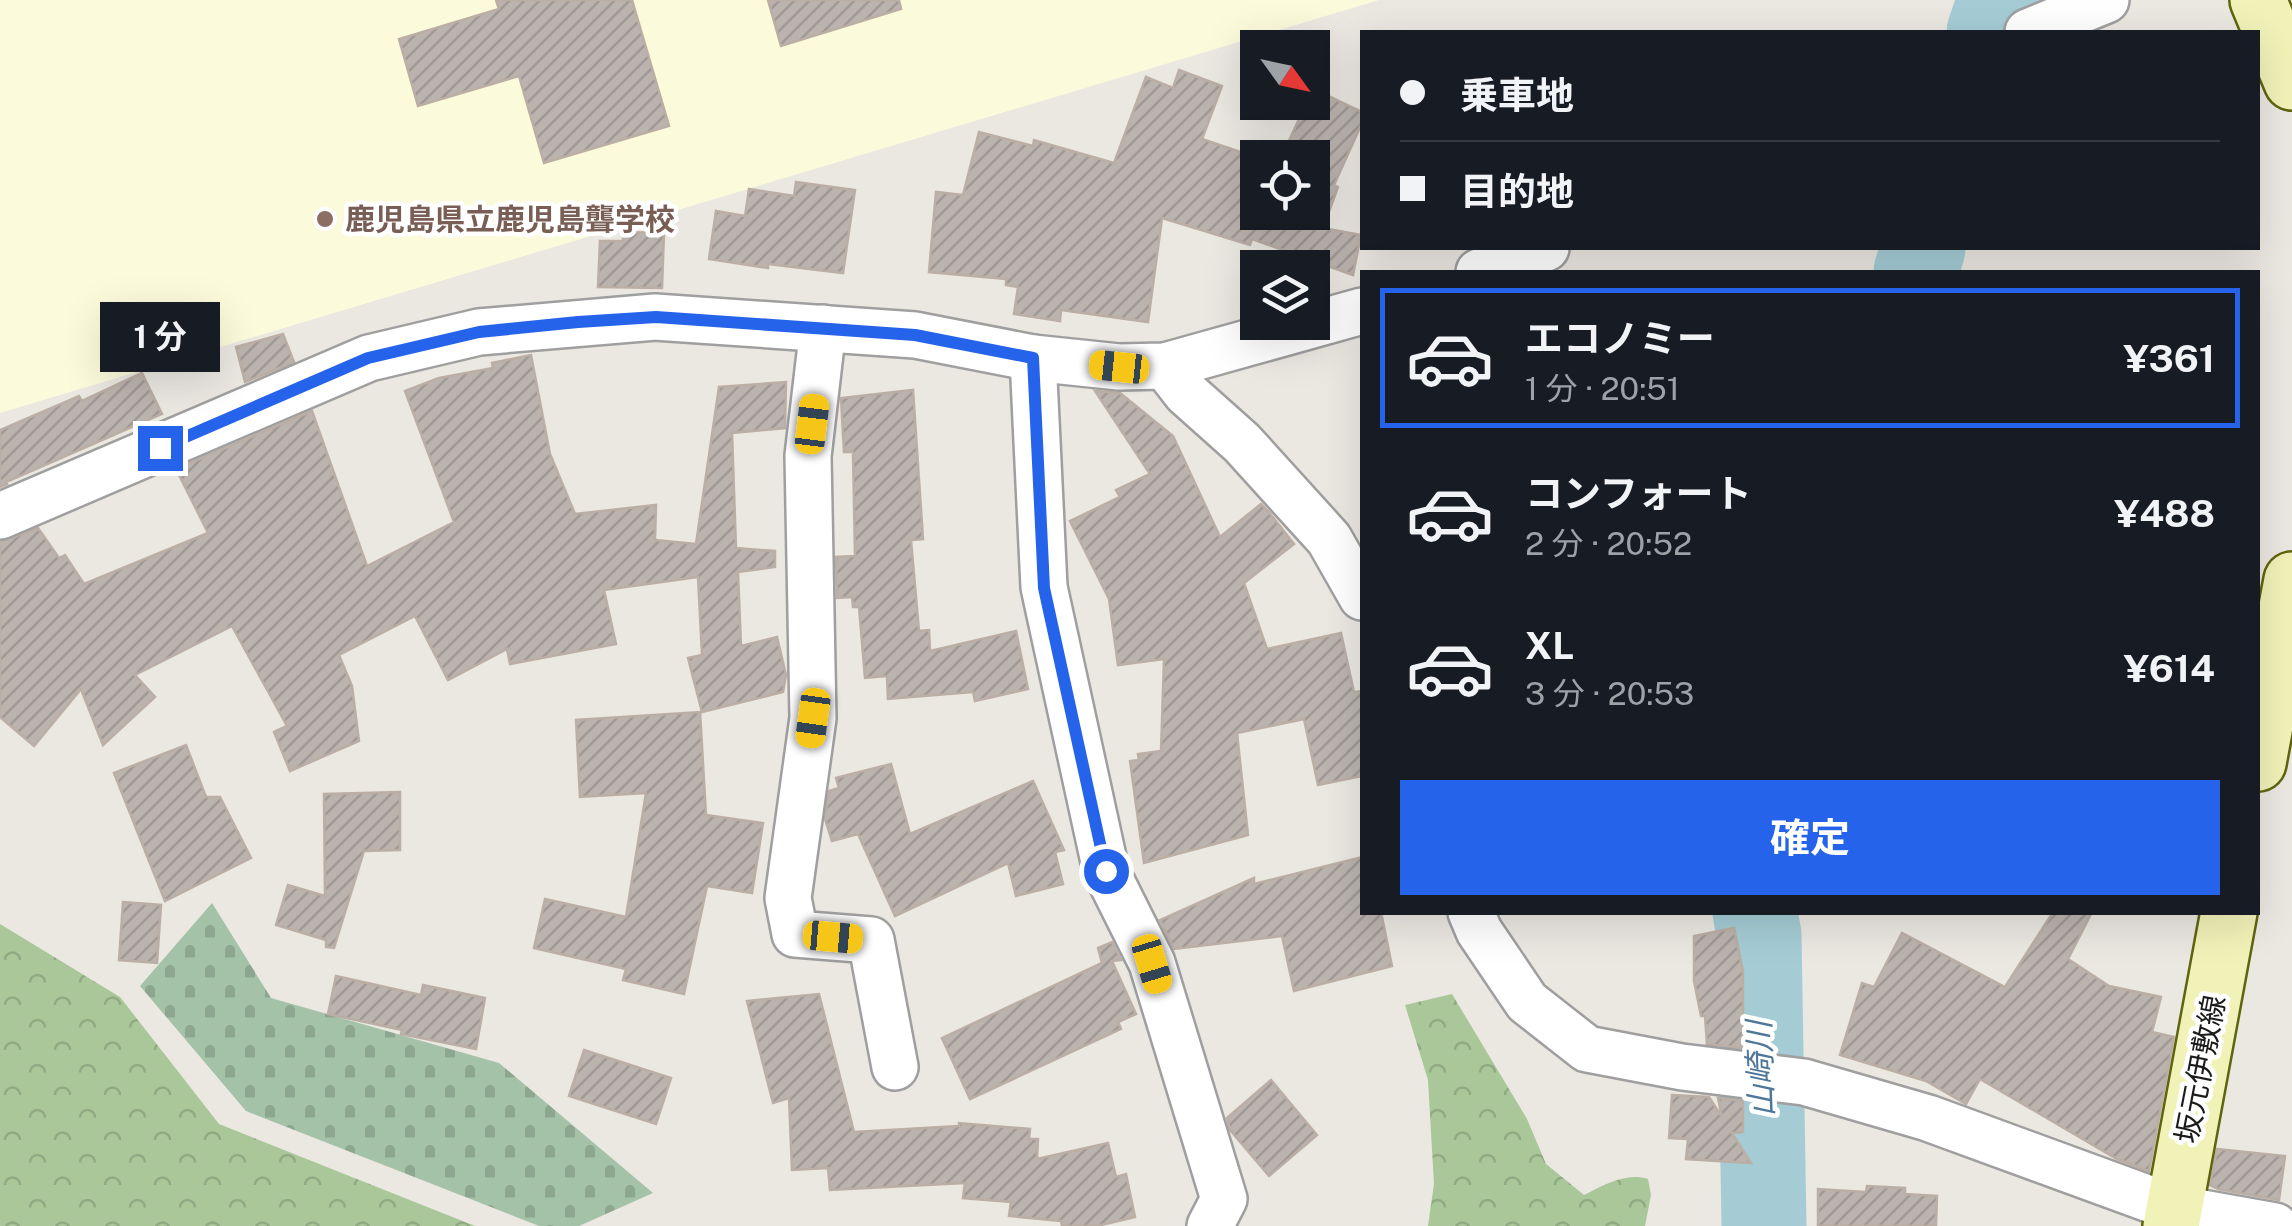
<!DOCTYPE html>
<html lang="ja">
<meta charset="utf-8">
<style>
body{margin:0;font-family:"Public Sans","Noto Sans JP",sans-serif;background:#242831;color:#f1f3f6;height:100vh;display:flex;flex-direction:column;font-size:38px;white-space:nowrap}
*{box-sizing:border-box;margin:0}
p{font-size:32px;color:#9ea1a6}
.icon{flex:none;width:55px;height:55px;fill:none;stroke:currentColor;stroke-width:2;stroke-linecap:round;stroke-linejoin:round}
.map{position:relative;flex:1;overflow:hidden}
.panel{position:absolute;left:1360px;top:270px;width:900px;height:645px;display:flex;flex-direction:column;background:#171b24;border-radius:0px;box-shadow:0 10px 40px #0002}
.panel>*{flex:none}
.top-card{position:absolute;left:1360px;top:30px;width:900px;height:220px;border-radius:0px;box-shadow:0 10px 40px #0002;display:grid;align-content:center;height:220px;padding:0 40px;background:#171b24}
.needle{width:65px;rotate:123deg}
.tools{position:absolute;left:1240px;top:30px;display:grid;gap:20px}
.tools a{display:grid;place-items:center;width:90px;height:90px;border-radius:0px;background:#171b24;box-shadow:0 10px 40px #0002;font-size:50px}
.end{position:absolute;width:45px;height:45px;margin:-22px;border:12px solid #2563eb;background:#fff;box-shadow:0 0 0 5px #fff}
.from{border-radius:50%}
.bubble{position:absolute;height:70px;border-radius:0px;background:#171b24;box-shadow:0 10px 40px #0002;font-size:32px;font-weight:700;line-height:70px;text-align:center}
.car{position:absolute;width:30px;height:60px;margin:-30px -15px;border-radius:12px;box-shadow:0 0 8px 2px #0007;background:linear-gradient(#f5c518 24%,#345 0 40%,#f5c518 0 76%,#345 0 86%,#f5c518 0)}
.top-card b{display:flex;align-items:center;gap:35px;height:95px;font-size:38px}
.top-card b+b{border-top:2px solid #363941}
.top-card i{width:25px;height:25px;background:#f1f3f6}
ul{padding:18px 0 0;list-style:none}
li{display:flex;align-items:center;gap:30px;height:140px;margin:0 20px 15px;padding:0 20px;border:5px solid transparent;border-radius:0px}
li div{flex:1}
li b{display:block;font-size:38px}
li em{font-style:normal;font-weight:700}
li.current{border-color:#2563eb}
li>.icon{width:90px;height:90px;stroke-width:1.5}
.primary-button{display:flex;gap:20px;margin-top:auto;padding:20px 40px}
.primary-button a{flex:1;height:115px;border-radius:0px;background:#2563eb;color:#fff;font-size:40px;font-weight:700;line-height:115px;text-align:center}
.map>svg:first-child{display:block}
.education{fill:#fbfada}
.forest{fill:url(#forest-crowns)}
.cemetery{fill:url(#cemetery-stones)}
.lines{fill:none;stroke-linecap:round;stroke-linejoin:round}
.river{stroke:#a5ccd5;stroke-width:85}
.building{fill:url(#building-hatch);stroke:#bbaea5;stroke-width:2.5}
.street-casing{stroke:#9f9f9f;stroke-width:50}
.secondary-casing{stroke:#5f650f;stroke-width:60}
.street{stroke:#fff;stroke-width:45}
.secondary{stroke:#f1f2b8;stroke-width:55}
.route{stroke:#2563eb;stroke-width:12}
.education-dot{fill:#8d6e63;stroke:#fff;stroke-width:4}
.labels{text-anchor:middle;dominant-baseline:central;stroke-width:9;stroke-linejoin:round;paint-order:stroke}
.education-label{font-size:30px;font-weight:bold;fill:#785e54;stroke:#fff;text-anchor:start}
.street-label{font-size:30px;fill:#1b1b1b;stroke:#fff}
.water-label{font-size:32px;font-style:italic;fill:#4e7799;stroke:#fff}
</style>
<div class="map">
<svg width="2292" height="1226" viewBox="0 0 2292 1226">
<defs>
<pattern id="forest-crowns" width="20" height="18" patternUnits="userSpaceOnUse" patternTransform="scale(2.5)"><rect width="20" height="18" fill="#a9c799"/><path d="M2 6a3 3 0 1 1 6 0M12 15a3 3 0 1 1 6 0" fill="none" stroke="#91aa83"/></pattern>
<pattern id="cemetery-stones" width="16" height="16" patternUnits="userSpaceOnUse" patternTransform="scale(2.5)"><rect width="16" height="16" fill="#a4c2a8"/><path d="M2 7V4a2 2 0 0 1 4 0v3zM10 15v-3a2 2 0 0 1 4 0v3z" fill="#8da690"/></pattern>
<pattern id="building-hatch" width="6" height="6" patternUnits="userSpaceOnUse" patternTransform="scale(2.5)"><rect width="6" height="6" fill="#bbb3ae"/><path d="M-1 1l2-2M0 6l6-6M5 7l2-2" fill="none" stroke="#a09995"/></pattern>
</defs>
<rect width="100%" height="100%" fill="#ebe7e1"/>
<path class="education" d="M 0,0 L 1379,0 L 0,413 Z"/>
<g class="forest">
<path d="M 0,924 L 120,997 L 219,1124 L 475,1226 L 0,1226 Z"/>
<path d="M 1452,994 L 1527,1119 L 1546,1164 L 1584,1195 C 1604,1185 1626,1172 1648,1179 L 1651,1195 L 1645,1226 L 1428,1226 L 1434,1184 L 1428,1080 L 1405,1005 Z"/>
</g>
<path class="cemetery" d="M 212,903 L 271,998 L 499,1063 L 653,1193 L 579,1226 L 539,1226 L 246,1111 L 140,986 Z"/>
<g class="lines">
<g class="river">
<path d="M 1989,32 L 2000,0"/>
<path d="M 1916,272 L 1923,248"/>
<path d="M 1755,912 L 1759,935 L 1764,1226"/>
</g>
</g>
<g class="building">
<path d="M 496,0 L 632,0 L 669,126 L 544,163 L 519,76 L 418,106 L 399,39 L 499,9 Z"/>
<path d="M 768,0 L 899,0 L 901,9 L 781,46 Z"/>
<path d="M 1179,70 L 1222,86 L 1202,139 L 1258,158 L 1258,212 L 1312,212 L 1312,158 L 1281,158 L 1307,102 L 1312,102 L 1314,89 L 1362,112 L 1362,123 L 1334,185 L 1338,187 L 1323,228 L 1361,235 L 1353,275 L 1252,239 L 1250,245 L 1162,218 L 1148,322 L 1061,310 L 1060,321 L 1014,314 L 1018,287 L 1006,285 L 1006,279 L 929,272 L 936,192 L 963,195 L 979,132 L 1033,146 L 1034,140 L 1114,163 L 1146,77 L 1173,88 Z"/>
<path d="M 796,182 L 855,190 L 843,273 L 768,264 L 768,268 L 709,259 L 716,211 L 745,216 L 749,189 L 794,196 Z"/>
<path d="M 623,232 L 664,233 L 662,288 L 598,287 L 600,241 L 623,241 Z"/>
<path d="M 283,334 L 294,362 L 245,382 L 236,347 Z"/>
<path d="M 531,355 L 550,454 L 575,514 L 656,505 L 655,540 L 696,544 L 719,387 L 786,382 L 785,428 L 732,433 L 736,548 L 775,551 L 775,567 L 738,572 L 741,646 L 777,637 L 786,675 L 783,692 L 702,712 L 688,658 L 702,655 L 698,577 L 604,590 L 616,644 L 510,664 L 507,649 L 448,680 L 415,616 L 339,655 L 352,686 L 359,741 L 290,771 L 274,732 L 287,726 L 232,626 L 135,675 L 155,697 L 103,745 L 81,689 L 34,746 L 0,717 L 0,542 L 38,528 L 59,558 L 65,555 L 84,584 L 208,533 L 176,469 L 312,411 L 367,566 L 454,522 L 405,391 L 439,378 L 493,368 L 492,363 Z"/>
<path d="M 142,373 L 162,414 L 6,482 L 7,484 L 0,487 L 0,430 L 79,396 L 82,401 Z"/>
<path d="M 913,390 L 923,539 L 911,540 L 919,631 L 929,630 L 930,651 L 1016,631 L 1028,689 L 975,701 L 973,692 L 888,699 L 887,676 L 865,678 L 859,607 L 853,607 L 852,597 L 837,598 L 836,557 L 855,556 L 853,452 L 844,452 L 841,398 Z"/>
<path d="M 1095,391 L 1120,393 L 1173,436 L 1220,537 L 1261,504 L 1268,511 L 1294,544 L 1244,583 L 1267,649 L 1341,633 L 1354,692 L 1362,691 L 1362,776 L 1318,785 L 1304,719 L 1237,733 L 1248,835 L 1144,863 L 1130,761 L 1139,760 L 1138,754 L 1161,751 L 1164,659 L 1118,665 L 1109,599 L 1070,521 L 1120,497 L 1116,490 L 1150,474 Z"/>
<path d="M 700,712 L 706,815 L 763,823 L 752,893 L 707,886 L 684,994 L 623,980 L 626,969 L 534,948 L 545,899 L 626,917 L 646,793 L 580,797 L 576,720 Z"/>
<path d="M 186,745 L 206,797 L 220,797 L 251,858 L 165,901 L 114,773 Z"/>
<path d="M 891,764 L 910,834 L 1033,781 L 1064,850 L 1055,852 L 1063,884 L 1016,896 L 1008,863 L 895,916 L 858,834 L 832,841 L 825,819 L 829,791 L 839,788 L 836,778 Z"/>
<path d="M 400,792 L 400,850 L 364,851 L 334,948 L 326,947 L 326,940 L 276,925 L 288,885 L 325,896 L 324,794 Z"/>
<path d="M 1362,857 L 1362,912 L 1381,912 L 1392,966 L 1294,991 L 1282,936 L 1174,949 L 1160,920 L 1254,878 L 1254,884 Z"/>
<path d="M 123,902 L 161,905 L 157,963 L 119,960 Z"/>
<path d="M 2053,912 L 2092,912 L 2068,959 L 2109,986 L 2161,997 L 2152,1032 L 2174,1037 L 2149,1171 L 2117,1159 L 1980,1079 L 1966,1104 L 1926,1081 L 1840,1055 L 1862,983 L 1874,987 L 1902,933 L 2005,987 Z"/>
<path d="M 1734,928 L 1743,971 L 1743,1048 L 1707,1044 L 1705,1016 L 1701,1016 L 1694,981 L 1694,936 Z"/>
<path d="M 1112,942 L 1121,960 L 1112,961 L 1136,1014 L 1118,1022 L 1121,1029 L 970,1099 L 942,1038 L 1102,963 L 1098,948 Z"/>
<path d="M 336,976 L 421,995 L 423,985 L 485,998 L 476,1049 L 401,1034 L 402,1030 L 328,1014 Z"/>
<path d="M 819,994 L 854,1132 L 959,1126 L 959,1123 L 1030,1129 L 1029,1139 L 1038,1139 L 1037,1159 L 1108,1143 L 1116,1177 L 1126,1174 L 1135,1217 L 1097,1226 L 1062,1226 L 1061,1221 L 1009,1216 L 1011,1202 L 963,1198 L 965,1183 L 830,1190 L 828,1168 L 792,1170 L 789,1098 L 773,1103 L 747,1001 Z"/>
<path d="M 584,1050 L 671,1078 L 656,1124 L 569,1096 Z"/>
<path d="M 1271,1080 L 1317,1135 L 1269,1176 L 1230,1130 L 1227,1118 Z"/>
<path d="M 1672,1095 L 1709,1097 L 1722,1117 L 1718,1098 L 1743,1101 L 1743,1132 L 1732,1133 L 1751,1163 L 1686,1159 L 1688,1139 L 1669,1138 Z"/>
<path d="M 2217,1149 L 2285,1156 L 2279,1200 L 2218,1189 L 2210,1185 Z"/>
<path d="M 1867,1186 L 1905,1188 L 1905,1194 L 1937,1196 L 1936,1226 L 1818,1226 L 1818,1189 L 1866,1192 Z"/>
</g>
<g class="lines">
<defs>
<g id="street">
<path d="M 2028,32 L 2106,0"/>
<path d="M 1479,272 L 1546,248"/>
<path d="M 823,328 L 808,456 L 813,718 L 788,898 L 795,934 L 871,940 L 895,1067"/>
<path d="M 1033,358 L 1044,587 L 1106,871 L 1152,963 L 1224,1199 L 1210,1226"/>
<path d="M 1165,366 L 1186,393 L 1242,443 L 1329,539 L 1362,597"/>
<path d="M 0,516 L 369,358 L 479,332 L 655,317 L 915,335 L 1033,358 L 1119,367 L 1165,366 L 1362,311"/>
<path d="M 1471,912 L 1479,931 L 1527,1002 L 1587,1049 L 1682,1067 L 1804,1082 L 1928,1118 L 2174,1208 L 2275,1226"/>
</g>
<g id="secondary">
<path d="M 2258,0 L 2292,82"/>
<path d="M 2258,763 L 2292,580"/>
<path d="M 2171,1226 L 2229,912"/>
</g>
</defs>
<use href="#street" class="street-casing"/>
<use href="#secondary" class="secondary-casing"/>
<use href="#street" class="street"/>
<use href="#secondary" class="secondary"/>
</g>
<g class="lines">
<path class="route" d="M 160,448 L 368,358 L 479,332 L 578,322 L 656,317 L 915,335 L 1033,358 L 1044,588 L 1106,871"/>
</g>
<circle class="education-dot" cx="325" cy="219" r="10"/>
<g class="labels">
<g class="education-label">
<text x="345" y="219">鹿児島県立鹿児島聾学校</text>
</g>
<g class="street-label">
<text transform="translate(2200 1069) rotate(-79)">坂元伊敷線</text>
</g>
<g class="water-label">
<text transform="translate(1760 1069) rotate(-92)">山崎川</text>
</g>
</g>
</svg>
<div class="tools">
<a><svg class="needle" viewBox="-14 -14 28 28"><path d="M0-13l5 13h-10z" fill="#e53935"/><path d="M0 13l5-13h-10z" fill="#9ea1a6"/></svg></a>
<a><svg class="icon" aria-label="locate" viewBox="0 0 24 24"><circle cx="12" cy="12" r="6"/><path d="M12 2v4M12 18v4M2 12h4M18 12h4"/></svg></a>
<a><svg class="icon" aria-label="layers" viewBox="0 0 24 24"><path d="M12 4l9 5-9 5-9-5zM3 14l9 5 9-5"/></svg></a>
</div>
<i class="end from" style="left:1106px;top:871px"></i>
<i class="end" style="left:160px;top:448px"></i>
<div class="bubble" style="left:100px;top:302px;width:120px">1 分</div>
<i class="car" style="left:1119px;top:367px;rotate:276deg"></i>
<i class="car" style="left:812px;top:424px;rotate:7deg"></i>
<i class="car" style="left:813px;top:718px;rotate:188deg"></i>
<i class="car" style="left:833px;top:937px;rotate:95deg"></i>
<i class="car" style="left:1152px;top:964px;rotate:163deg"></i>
<div class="top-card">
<b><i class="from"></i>乗車地</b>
<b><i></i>目的地</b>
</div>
<section class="panel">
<ul>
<li class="current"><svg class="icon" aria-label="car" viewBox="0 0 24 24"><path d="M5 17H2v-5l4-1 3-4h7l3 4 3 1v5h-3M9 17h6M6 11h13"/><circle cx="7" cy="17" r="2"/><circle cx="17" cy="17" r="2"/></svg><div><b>エコノミー</b><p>1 分 · 20:51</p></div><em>¥361</em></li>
<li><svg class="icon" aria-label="car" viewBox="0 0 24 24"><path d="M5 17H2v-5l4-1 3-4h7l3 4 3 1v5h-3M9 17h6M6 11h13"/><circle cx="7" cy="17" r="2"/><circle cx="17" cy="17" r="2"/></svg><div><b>コンフォート</b><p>2 分 · 20:52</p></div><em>¥488</em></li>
<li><svg class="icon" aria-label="car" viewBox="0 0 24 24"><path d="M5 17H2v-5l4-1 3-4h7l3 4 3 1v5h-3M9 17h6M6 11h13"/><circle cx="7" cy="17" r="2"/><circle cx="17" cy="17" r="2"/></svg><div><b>XL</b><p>3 分 · 20:53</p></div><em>¥614</em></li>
</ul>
<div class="primary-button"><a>確定</a></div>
</section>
</div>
